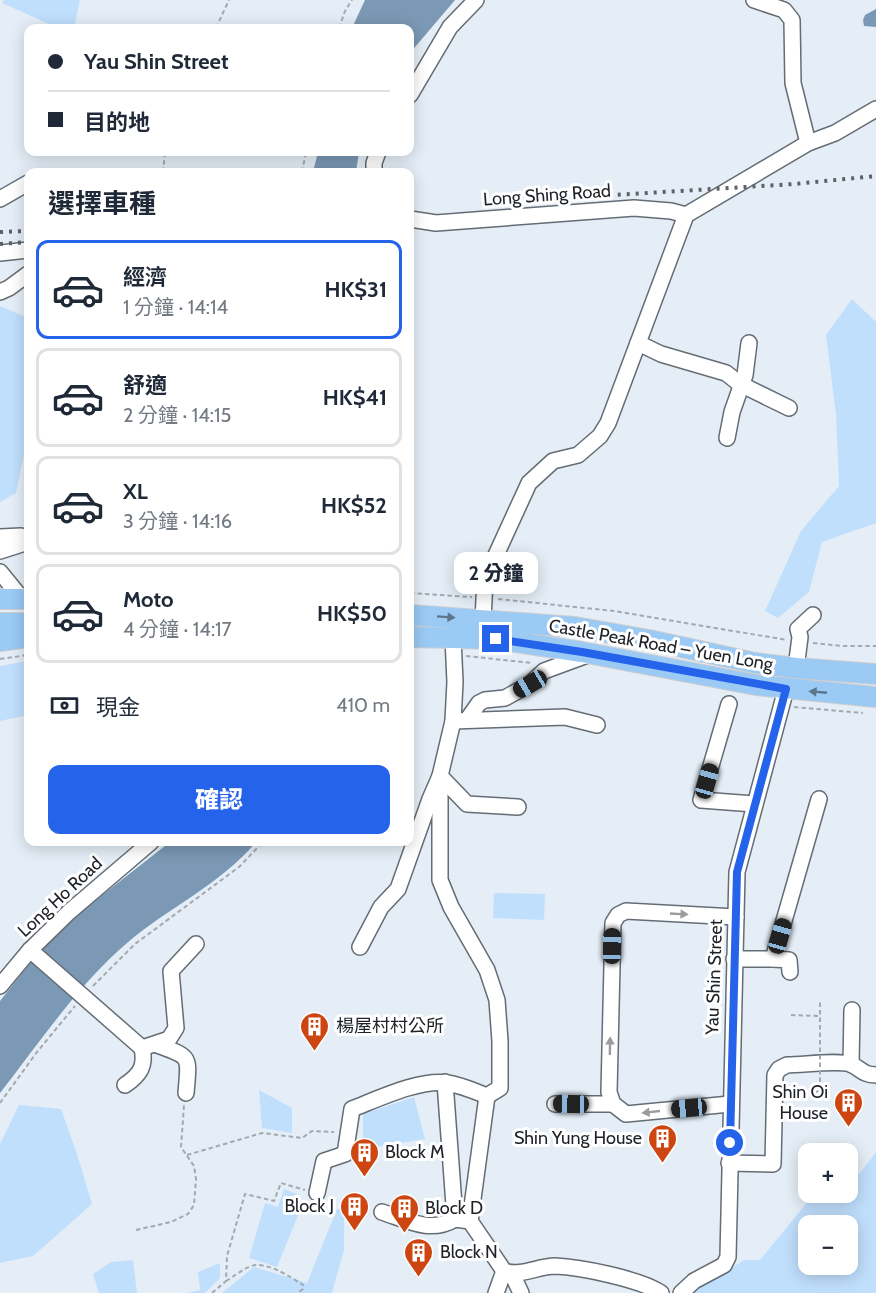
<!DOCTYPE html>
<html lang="zh-TW">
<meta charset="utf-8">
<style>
body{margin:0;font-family:Cabin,"Noto Sans TC",sans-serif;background:#f2f2f3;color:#1f2937;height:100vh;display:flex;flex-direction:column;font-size:22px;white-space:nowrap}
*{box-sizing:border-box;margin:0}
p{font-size:20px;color:#747a83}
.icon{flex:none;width:33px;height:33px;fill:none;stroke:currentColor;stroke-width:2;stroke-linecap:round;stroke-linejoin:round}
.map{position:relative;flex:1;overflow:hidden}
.details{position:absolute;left:24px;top:168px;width:390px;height:678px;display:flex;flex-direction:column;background:#fff;border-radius:12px;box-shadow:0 3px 15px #0003}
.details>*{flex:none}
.guide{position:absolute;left:24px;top:24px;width:390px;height:132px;border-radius:12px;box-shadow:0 3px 15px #0003;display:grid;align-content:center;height:132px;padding:0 24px;background:#fff}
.fabs{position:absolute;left:798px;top:1143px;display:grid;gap:12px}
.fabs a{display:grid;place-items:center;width:60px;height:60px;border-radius:12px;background:#fff;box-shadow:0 3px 15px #0003;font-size:30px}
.end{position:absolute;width:27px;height:27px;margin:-14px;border:8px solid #2563eb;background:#fff;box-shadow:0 0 0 3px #fff}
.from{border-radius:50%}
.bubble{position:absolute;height:42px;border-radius:12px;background:#fff;box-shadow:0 3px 15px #0003;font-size:20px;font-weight:800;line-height:42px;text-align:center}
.car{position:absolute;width:18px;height:36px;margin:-18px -9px;border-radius:8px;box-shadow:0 0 4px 2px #0007;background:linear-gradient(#222 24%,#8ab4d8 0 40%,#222 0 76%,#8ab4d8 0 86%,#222 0)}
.guide b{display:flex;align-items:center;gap:21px;height:57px;font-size:22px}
.guide b+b{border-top:2px solid #e0e1e3}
.guide i{width:15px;height:15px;background:#1f2937}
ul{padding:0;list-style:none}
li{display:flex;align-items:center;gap:18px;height:99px;margin:0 12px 9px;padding:0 12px;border:3px solid #e0e1e3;border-radius:12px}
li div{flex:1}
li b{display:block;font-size:22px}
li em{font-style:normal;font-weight:800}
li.current{border-color:#2563eb}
li>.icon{width:54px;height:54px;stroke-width:1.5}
h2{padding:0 24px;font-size:27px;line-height:72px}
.pay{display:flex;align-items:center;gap:15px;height:66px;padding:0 24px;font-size:22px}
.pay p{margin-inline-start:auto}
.button{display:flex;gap:12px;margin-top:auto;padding:12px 24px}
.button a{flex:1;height:69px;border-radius:12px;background:#2563eb;color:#fff;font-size:24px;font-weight:800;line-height:69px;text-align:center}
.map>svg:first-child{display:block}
.green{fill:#c0dffd;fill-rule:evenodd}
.water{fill:#7b98b4}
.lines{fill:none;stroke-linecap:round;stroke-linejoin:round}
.minor-casing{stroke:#646c74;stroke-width:18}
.major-casing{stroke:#cececf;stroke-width:22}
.path{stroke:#a2a9b0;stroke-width:2;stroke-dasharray:4.5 3;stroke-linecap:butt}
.minor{stroke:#fff;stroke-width:15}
.major{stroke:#9bcaf5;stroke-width:20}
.rail{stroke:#5d6268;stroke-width:4;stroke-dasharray:3 6;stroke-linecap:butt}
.path-bridge{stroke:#a2a9b0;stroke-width:2;stroke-dasharray:4.5 3;stroke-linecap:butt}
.oneway{fill:#5c768d}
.oneway2{fill:#9a9b9d}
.route{stroke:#2563eb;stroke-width:8}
.labels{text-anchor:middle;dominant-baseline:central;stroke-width:6;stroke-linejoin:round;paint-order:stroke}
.street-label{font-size:18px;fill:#1e2125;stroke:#fff}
.poi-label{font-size:18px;fill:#1e2125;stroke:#fff;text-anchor:start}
</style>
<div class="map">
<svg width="876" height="1293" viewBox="0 0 876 1293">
<rect width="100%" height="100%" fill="#e5eef7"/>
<g class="green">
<path d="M 4,0 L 80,0 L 74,28 L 58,28 L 2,3 Z"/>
<path d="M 852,299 L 876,322 L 876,523 L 822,542 L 809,592 L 778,618 L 765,611 L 801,531 L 839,486 L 836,415 L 826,335 Z"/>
<path d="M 0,306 L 28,318 L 28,434 L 16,493 L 0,502 Z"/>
<path d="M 28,661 L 28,715 L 0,721 L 0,666 Z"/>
<path d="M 494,893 L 545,894 L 544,920 L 493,918 Z"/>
<path d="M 259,1090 L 292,1108 L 292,1133 L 262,1128 Z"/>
<path d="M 414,1097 L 425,1139 L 363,1149 L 363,1114 Z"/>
<path d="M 19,1105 L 61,1109 L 77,1154 L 92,1204 L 33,1256 L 0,1263 L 0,1144 Z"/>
<path d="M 876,1152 L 876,1293 L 689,1293 L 696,1286 L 721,1275 L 744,1260 L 760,1260 L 815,1193 L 848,1192 L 848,1178 L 860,1173 ZM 808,1226 L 848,1226 L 848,1264 L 808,1264 Z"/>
<path d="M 284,1189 L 297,1194 L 291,1210 L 299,1213 L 277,1267 L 249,1258 L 265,1203 L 278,1207 Z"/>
<path d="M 337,1209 L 344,1210 L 344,1250 L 332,1293 L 222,1293 L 254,1267 L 307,1283 Z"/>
<path d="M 133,1260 L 137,1293 L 99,1293 L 93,1274 L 111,1262 Z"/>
<path d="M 220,1263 L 220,1278 L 205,1293 L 187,1293 L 200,1290 L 198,1272 Z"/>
</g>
<g class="water">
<path d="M 365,0 L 455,0 L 410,53 L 410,28 L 352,28 Z"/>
<path d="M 876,9 L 876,27 L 864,26 L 863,20 L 865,15 Z"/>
<path d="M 318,152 L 359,152 L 356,172 L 313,172 Z"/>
<path d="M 170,842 L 256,842 C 221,884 168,908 127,943 C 77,986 40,1042 0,1093 L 0,1001 L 36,956 L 82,911 Z"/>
</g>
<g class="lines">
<defs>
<g id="minor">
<path d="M 754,0 L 784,10 L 792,20 L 793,83 L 808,143"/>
<path d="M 410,95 L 450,27 L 476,0"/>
<path d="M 374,172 L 374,163 L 378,152"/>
<path d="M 0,199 L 28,183"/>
<path d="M 410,219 L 436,223 L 634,208 L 671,211 L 686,215"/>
<path d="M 0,253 L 28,250"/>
<path d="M 0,292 L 9,288 L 28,274"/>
<path d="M 638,343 L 661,354 L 726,373 L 740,384 L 789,408"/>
<path d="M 727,438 L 732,412 L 745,375 L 749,343"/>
<path d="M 0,537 L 21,536 L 28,539"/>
<path d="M 0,551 L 28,542"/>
<path d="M 0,572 L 22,599"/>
<path d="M 483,620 L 485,579 L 529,483 L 553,461 L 578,455 L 600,436 L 608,423 L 686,215 L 808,143 L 835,133 L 876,109"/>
<path d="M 453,638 L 455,682 L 453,721 L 440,776 L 440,880 L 451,907 L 487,970 L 497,1000 L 500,1041 L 500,1088 L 487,1096"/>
<path d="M 796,668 L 800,637 L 798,629 L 813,615"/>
<path d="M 729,704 L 701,800 L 754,804"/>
<path d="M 467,720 L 479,703 L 485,700 L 505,698 L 530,684 L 544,671 L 590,654"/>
<path d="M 453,721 L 565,717 L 597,725"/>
<path d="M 360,947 L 381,907 L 398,889 L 430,799 L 440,776 L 467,804 L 518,807"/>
<path d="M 30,950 L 142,1048 L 169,1039 L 176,1028 L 171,971 L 196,944"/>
<path d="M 734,959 L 773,959 L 819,799"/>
<path d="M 773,959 L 789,960 L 790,972"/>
<path d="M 0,986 L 30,950 L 69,912 L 151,842"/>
<path d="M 157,1045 C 192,1057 189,1056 186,1093"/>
<path d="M 851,1064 L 852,1010"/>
<path d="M 445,1082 L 455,1219 L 470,1221"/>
<path d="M 125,1085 C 140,1075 146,1066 142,1048"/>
<path d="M 487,1096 L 470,1221 L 504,1271 C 521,1277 538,1266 555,1266 C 580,1267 640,1279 661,1293"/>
<path d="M 555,1104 L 613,1104"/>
<path d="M 730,1104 L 626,1114 L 613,1104 L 609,1092 L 613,923 L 618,915 L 626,911 L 736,917"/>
<path d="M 729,1163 L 773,1164 L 775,1075 L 779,1069 L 787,1065 C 803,1065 837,1060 850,1064 C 861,1068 862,1075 876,1075"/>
<path d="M 317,1193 L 324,1161 L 345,1154 L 352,1109 C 378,1099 419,1079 447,1083 C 461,1085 474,1091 487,1096"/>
<path d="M 382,1212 C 407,1220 430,1234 455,1219"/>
<path d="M 512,1274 L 521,1293"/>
<path d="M 496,1293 L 504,1271"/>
<path d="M 681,1293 L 694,1281 L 724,1265 L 728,1257 L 737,872 L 786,689"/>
</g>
<g id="major">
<path d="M 0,599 L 28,599"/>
<path d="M 410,615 L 575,627 L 649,640 L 755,663 L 796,668 L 876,674"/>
<path d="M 0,623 L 22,623 L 28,626"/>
<path d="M 410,637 L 496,639 L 582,652 L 756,685 L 876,697"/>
<path d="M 0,641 L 28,637"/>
</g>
</defs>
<use href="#minor" class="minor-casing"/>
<use href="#major" class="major-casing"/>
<g class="path">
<path d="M 216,28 L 229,0"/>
<path d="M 339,28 L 345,11 L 352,0"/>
<path d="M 163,172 L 165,152"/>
<path d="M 302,172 L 306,152"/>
<path d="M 410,593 L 472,597"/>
<path d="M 498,599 L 614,611 L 787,640"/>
<path d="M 813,643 L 843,646 L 876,646"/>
<path d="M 466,656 L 532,663"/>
<path d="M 0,659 L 28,655"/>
<path d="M 794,707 L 863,713"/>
<path d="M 93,986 L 135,944 L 239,867 L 263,842"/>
<path d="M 791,1015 L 820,1016"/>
<path d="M 0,1103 L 37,1052 L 75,1006"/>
<path d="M 187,1155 L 262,1133 L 302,1138 L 312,1131 L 334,1132"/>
<path d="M 136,1230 L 171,1222 L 188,1214 L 194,1205 L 196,1179 L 194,1166 L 181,1147 L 184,1105"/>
<path d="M 226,1281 C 235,1276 247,1265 257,1265 C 272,1265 291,1277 303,1285 L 303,1289 L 298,1293"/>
<path d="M 212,1293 L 226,1281 L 227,1256 L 245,1194 L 274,1201 L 281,1183 L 305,1190"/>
</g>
<use href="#minor" class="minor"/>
<use href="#major" class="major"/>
<g class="rail">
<path d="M 483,203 L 794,184 L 876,176"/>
<path d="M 0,232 L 28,231"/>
<path d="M 0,244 L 28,242"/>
</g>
<path class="path-bridge" d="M 814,1092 L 820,1091 L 820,1002"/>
</g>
<defs><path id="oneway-solid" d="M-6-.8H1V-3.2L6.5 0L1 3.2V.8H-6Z" transform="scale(1.5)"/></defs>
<g class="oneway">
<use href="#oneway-solid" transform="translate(446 617) rotate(4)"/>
<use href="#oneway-solid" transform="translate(818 692) rotate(-175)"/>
</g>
<g class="oneway2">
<use href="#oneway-solid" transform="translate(679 914) rotate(3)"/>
<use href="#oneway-solid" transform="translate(610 1046) rotate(-89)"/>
<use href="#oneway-solid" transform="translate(651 1112) rotate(174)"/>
</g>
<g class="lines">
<path class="route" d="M 496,639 L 582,652 L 786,689 L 737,872 L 730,1143"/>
</g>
<defs>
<symbol id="building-pin" viewBox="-11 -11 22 30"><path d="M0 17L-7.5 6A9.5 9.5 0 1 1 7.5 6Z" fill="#cd4612" stroke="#fff"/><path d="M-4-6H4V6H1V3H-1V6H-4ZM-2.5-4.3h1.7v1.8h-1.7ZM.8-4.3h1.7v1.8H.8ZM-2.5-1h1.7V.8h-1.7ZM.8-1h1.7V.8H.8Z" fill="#fff"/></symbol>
</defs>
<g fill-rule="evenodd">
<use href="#building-pin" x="298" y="1010" width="33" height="45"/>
<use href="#building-pin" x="832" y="1086" width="33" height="45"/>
<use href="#building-pin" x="646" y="1122" width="33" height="45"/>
<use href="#building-pin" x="348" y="1136" width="33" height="45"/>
<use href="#building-pin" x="338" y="1190" width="33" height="45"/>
<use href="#building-pin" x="388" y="1192" width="33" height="45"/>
<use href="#building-pin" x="402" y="1236" width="33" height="45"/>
</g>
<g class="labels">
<g class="street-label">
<text transform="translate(547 195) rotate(-4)">Long Shing Road</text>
<text transform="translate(661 645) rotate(10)">Castle Peak Road – Yuen Long</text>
<text transform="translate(60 897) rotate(-43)">Long Ho Road</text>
<text transform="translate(714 977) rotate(-88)">Yau Shin Street</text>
</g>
<g class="poi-label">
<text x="336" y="1026">楊屋村村公所</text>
<text x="828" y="1092" text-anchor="end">Shin Oi<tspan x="828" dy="21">House</tspan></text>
<text x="642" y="1138" text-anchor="end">Shin Yung House</text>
<text x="385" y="1152">Block M</text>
<text x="334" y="1206" text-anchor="end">Block J</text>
<text x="425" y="1208">Block D</text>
<text x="440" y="1252">Block N</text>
</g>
</g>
</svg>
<div class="fabs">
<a>+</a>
<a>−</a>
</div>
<i class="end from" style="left:730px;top:1143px"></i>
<i class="end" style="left:496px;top:639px"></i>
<div class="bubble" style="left:454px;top:552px;width:84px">2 分鐘</div>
<i class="car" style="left:530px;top:684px;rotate:240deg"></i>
<i class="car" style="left:707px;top:781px;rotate:16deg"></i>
<i class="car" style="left:780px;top:936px;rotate:16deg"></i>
<i class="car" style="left:612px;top:946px;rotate:1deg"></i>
<i class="car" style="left:571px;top:1104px;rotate:271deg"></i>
<i class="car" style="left:689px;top:1108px;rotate:265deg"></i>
<div class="guide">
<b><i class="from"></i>Yau Shin Street</b>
<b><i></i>目的地</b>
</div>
<section class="details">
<h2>選擇車種</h2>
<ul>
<li class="current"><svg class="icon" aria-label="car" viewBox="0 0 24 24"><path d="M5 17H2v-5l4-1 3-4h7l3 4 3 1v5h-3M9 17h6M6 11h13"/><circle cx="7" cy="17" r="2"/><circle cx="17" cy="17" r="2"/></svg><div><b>經濟</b><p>1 分鐘 · 14:14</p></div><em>HK$31</em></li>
<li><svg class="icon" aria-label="car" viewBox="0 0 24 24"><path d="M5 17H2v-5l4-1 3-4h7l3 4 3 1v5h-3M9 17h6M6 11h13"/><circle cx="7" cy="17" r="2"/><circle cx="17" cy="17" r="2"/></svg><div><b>舒適</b><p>2 分鐘 · 14:15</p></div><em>HK$41</em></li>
<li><svg class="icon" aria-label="car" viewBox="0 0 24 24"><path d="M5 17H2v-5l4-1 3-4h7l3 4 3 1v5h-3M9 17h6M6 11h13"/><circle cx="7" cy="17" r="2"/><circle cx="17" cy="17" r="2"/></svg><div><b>XL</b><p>3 分鐘 · 14:16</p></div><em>HK$52</em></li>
<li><svg class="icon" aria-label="car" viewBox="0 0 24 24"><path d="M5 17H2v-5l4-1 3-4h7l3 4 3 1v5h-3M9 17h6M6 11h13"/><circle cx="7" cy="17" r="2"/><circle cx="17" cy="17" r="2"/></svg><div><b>Moto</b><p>4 分鐘 · 14:17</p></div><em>HK$50</em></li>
</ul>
<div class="pay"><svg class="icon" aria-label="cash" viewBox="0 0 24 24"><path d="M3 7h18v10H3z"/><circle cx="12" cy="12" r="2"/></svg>現金<p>410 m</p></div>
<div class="button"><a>確認</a></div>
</section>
</div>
